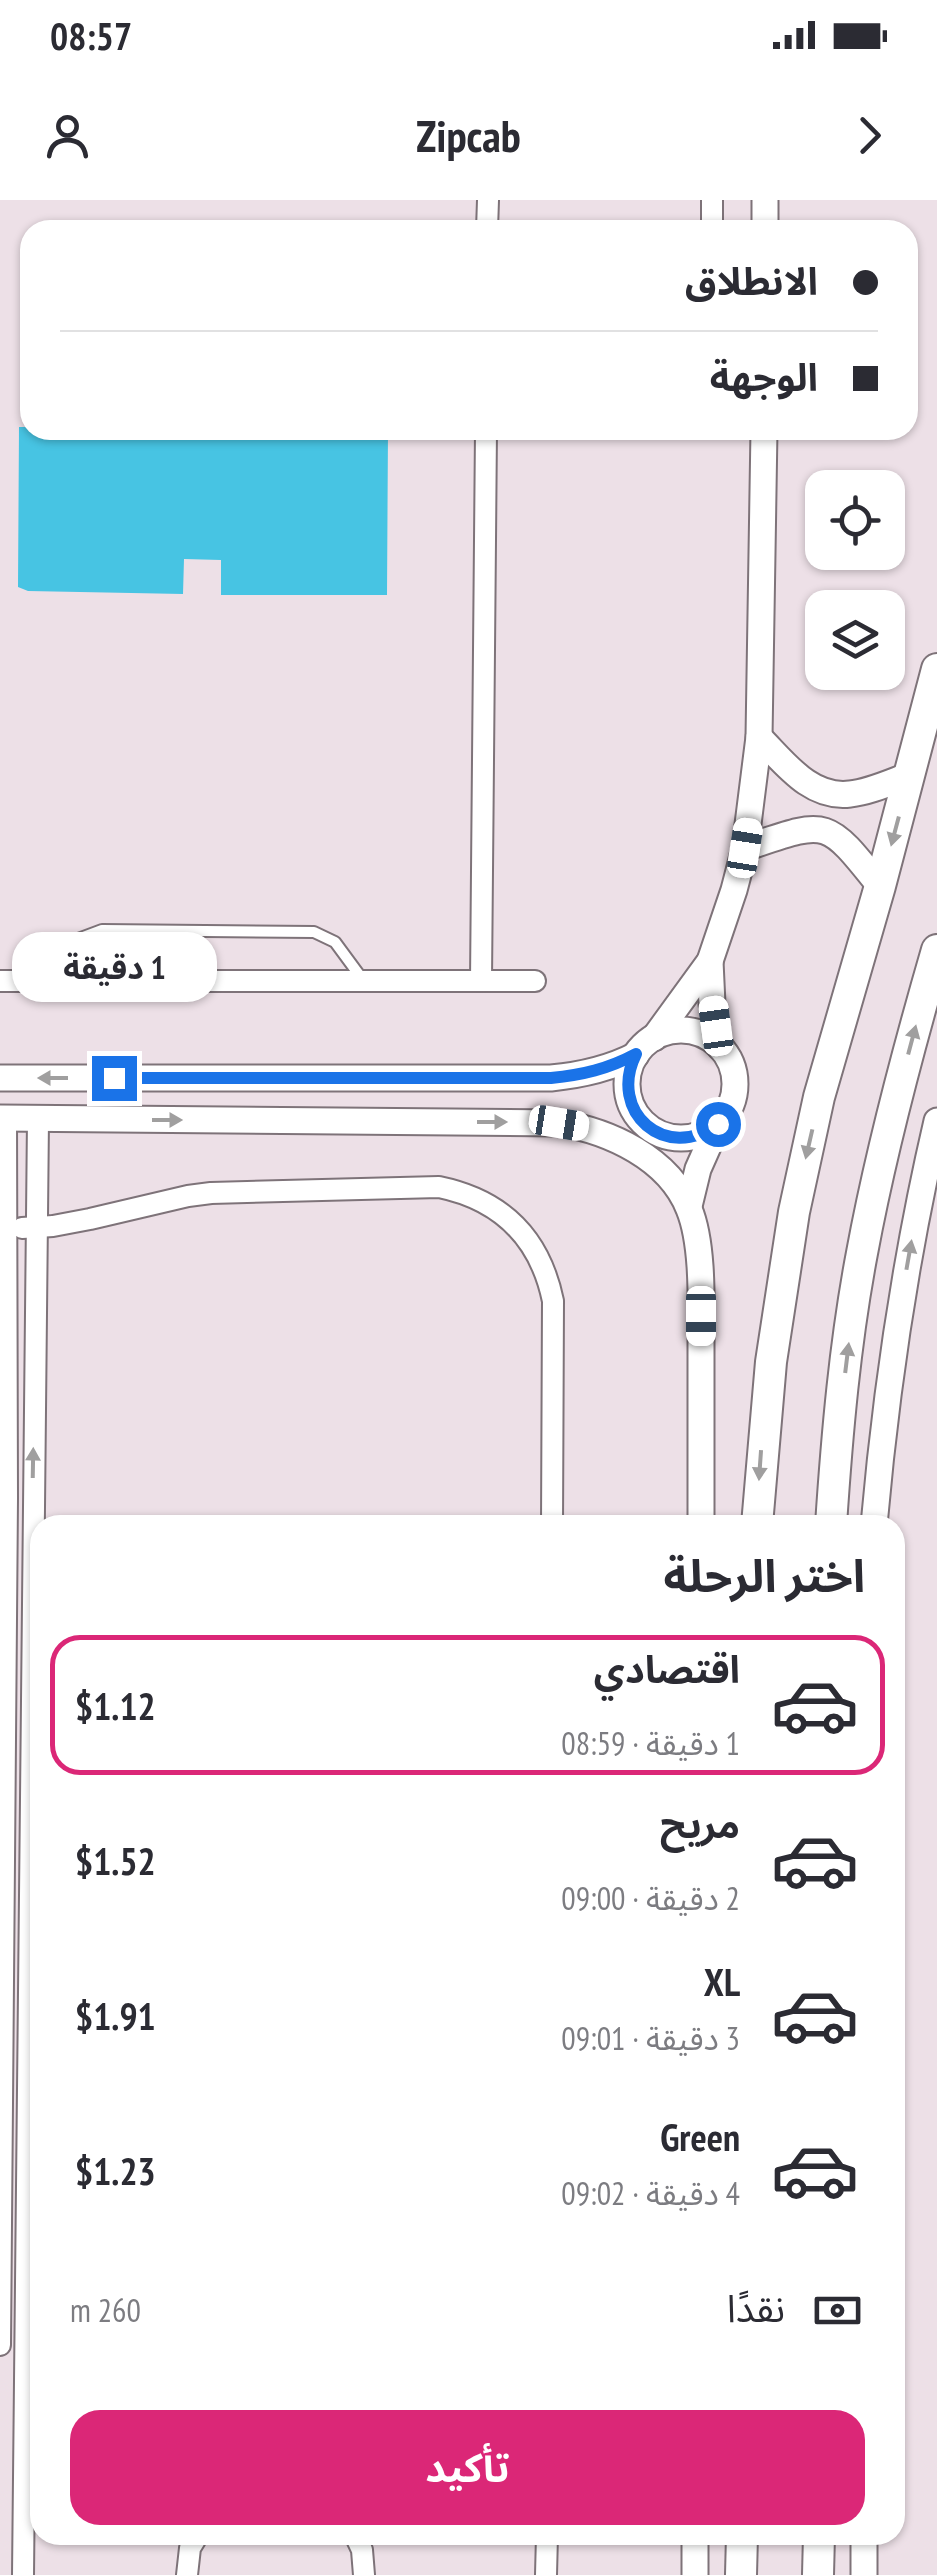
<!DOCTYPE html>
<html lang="ar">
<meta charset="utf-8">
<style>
body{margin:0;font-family:"PT Sans Narrow","Noto Sans Arabic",sans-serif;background:#f7f7f7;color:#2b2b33;direction:rtl;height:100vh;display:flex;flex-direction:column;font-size:38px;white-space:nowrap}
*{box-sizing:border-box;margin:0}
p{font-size:32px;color:#7c7c81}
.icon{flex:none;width:55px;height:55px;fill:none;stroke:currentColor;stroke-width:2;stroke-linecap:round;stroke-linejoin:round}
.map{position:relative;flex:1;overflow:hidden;direction:ltr}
.panel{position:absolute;left:30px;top:1315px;width:875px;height:1030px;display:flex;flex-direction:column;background:#fff;border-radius:30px;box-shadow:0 2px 8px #0004;direction:rtl}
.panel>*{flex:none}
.top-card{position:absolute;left:20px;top:20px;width:898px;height:220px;border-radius:30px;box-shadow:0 2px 8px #0004;direction:rtl;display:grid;align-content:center;height:220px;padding:0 40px;background:#fff}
.controls{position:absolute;left:805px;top:270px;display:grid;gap:20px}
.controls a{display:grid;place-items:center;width:100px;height:100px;border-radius:20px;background:#fff;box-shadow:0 2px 8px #0004;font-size:50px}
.end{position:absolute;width:45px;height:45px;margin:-22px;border:12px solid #1a73e8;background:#fff;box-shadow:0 0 0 5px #fff}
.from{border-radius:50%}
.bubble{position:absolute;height:70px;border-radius:30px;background:#fff;box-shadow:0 2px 8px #0004;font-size:32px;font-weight:700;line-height:70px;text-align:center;direction:rtl}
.car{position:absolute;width:30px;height:60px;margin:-30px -15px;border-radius:12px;box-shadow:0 0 8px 2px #0007;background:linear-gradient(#fff 24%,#345 0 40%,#fff 0 76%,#345 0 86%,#fff 0)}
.top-card b{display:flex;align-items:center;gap:35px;height:95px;font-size:38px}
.top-card b+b{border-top:2px solid #e1e1e2}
.top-card i{width:25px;height:25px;background:#2b2b33}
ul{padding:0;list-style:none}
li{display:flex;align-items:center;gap:30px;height:140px;margin:0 20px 15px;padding:0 20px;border:5px solid transparent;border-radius:30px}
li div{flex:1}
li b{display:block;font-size:38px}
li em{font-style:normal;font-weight:700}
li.on{border-color:#db2777}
li>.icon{width:90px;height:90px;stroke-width:1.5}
h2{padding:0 40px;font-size:45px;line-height:120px}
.pay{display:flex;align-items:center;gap:25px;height:110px;padding:0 40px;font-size:38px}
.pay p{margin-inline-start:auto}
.button{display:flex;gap:20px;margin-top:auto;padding:20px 40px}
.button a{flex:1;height:115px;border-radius:30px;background:#db2777;color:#fff;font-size:40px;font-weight:700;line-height:115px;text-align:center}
.status{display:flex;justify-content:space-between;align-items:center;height:70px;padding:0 50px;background:#fff;direction:ltr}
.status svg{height:28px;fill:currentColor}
header{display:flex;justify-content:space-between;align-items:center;height:130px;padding:0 40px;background:#fff;font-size:45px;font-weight:700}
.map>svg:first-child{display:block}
.water{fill:#47c4e3}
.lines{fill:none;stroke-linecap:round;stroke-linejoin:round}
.service-casing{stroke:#7e7379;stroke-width:14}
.minor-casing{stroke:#7e7379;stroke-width:24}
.tertiary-casing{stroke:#7e7379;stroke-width:29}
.secondary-casing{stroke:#7e7379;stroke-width:34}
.service{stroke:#fff;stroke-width:10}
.minor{stroke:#fff;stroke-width:20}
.tertiary{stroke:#fff;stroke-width:25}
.secondary{stroke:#fff;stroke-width:30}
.oneway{fill:#a09f9f}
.route{stroke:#1a73e8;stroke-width:12}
</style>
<div class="status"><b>08:57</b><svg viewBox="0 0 49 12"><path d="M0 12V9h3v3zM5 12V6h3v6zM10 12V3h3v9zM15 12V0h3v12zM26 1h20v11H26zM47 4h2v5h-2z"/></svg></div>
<header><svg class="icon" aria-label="forward" viewBox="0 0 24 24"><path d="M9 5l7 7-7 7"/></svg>Zipcab<svg class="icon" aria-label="person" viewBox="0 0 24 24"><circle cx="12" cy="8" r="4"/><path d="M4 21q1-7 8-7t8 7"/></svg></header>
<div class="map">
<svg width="937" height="2375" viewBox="0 0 937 2375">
<rect width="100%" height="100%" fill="#ede0e7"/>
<path class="water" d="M 19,227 L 30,227 L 30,230 L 388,230 L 387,395 L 221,395 L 221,360 L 184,359 L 183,394 L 28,391 L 18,387 Z"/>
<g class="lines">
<defs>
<path id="service" d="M 45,781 L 78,739 L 102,730 L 314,732 L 335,742 L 363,780"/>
<g id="minor">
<path d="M 487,30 L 488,0"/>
<path d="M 712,30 L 712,0"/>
<path d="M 0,781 L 535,781"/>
<path d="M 481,781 L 486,230"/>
<path d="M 22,1028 L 53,1026 L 90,1019 L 188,996 L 211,993 L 439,987 C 502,1000 540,1038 553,1101 L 552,1325"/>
<path d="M 0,2145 L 7,1298 L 6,918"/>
<path d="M 355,2335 L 362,2350 L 364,2375"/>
<path d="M 23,2375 L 38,919"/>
<path d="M 187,2375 L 190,2348 L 198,2335"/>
<path d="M 546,2375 L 547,2335"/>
</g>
<g id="tertiary">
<path d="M 765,30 L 765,0"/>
<path d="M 759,537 C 784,562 810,599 850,594 C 870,592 891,582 910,575"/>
<path d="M 745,648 C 828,620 825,617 880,686"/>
<path d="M 710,761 L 712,804 L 720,847"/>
<circle cx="681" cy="884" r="54"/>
<path d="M 654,838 L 710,761 L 734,690 L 745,648 L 759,537 L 764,230"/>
<path d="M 0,878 L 551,878 C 582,875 609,869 636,855"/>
<path d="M 0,918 L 559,923 C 609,931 669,958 689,1009 C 704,1045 701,1108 701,1147 C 701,1206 701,1266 701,1325"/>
<path d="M 689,1006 L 698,969 L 718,924"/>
<path d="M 874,1325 C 886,1189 906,1054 937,921"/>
<path d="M 695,2375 L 695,2335"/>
<path d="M 864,2375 L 864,2335"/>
</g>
<g id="secondary">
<path d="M 757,1325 L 771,1162 L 794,1012 L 819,897 L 880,686 L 937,469"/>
<path d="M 831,1325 C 837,1234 845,1142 862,1053 C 881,950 908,850 937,750"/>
<path d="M 741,2375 L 742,2335"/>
<path d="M 818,2375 L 819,2335"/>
</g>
</defs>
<use href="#service" class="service-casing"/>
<use href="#minor" class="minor-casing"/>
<use href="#tertiary" class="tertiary-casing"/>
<use href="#secondary" class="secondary-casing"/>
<use href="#service" class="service"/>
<use href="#minor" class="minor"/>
<use href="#tertiary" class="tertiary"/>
<use href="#secondary" class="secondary"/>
</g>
<defs><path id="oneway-solid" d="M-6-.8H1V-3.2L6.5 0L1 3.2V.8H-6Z" transform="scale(2.5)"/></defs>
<g class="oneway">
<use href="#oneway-solid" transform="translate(895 631) rotate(105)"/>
<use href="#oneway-solid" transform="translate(912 840) rotate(-75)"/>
<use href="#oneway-solid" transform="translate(53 878) rotate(180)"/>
<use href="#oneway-solid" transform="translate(167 920)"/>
<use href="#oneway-solid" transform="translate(492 922)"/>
<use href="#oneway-solid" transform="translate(809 944) rotate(103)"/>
<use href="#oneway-solid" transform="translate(909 1055) rotate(-80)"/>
<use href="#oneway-solid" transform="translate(847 1158) rotate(-83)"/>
<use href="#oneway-solid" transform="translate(33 1263) rotate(-89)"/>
<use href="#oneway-solid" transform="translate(760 1265) rotate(94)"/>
</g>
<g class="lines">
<path class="route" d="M 114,878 L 551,878 C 582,875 608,869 636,854 C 607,912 666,963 718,924"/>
</g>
</svg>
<div class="controls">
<a><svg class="icon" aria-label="locate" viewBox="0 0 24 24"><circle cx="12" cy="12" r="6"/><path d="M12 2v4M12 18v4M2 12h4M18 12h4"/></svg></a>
<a><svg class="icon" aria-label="layers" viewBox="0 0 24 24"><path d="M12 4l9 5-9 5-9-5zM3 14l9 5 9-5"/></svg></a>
</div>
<i class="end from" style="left:718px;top:924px"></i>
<i class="end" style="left:114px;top:878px"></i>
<div class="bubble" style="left:12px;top:732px;width:205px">1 دقيقة</div>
<i class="car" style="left:745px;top:648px;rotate:9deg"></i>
<i class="car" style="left:716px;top:826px;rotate:352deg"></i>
<i class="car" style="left:559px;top:923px;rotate:99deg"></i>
<i class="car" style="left:701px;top:1116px;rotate:180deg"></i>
<div class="top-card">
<b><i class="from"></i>الانطلاق</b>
<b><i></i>الوجهة</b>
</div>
<section class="panel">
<h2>اختر الرحلة</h2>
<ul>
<li class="on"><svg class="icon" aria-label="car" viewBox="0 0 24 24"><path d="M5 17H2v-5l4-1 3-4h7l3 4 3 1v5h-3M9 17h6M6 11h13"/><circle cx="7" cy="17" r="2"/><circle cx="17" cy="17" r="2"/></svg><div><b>اقتصادي</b><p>1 دقيقة · 08:59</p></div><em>$1.12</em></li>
<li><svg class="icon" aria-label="car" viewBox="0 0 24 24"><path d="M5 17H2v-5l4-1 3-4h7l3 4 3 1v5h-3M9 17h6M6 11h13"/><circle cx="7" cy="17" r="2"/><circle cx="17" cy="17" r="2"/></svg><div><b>مريح</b><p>2 دقيقة · 09:00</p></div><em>$1.52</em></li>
<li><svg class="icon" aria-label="car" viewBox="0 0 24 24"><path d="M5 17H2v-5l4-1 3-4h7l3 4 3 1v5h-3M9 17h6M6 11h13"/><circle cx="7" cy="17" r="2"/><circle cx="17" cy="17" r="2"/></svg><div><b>XL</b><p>3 دقيقة · 09:01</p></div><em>$1.91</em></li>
<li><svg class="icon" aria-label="car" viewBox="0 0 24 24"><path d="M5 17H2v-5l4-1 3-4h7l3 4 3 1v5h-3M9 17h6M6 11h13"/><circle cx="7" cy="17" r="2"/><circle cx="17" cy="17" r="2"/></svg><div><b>Green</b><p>4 دقيقة · 09:02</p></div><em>$1.23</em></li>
</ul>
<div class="pay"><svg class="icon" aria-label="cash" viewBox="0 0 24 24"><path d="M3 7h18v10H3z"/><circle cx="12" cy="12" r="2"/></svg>نقدًا<p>260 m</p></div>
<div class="button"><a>تأكيد</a></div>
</section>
</div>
